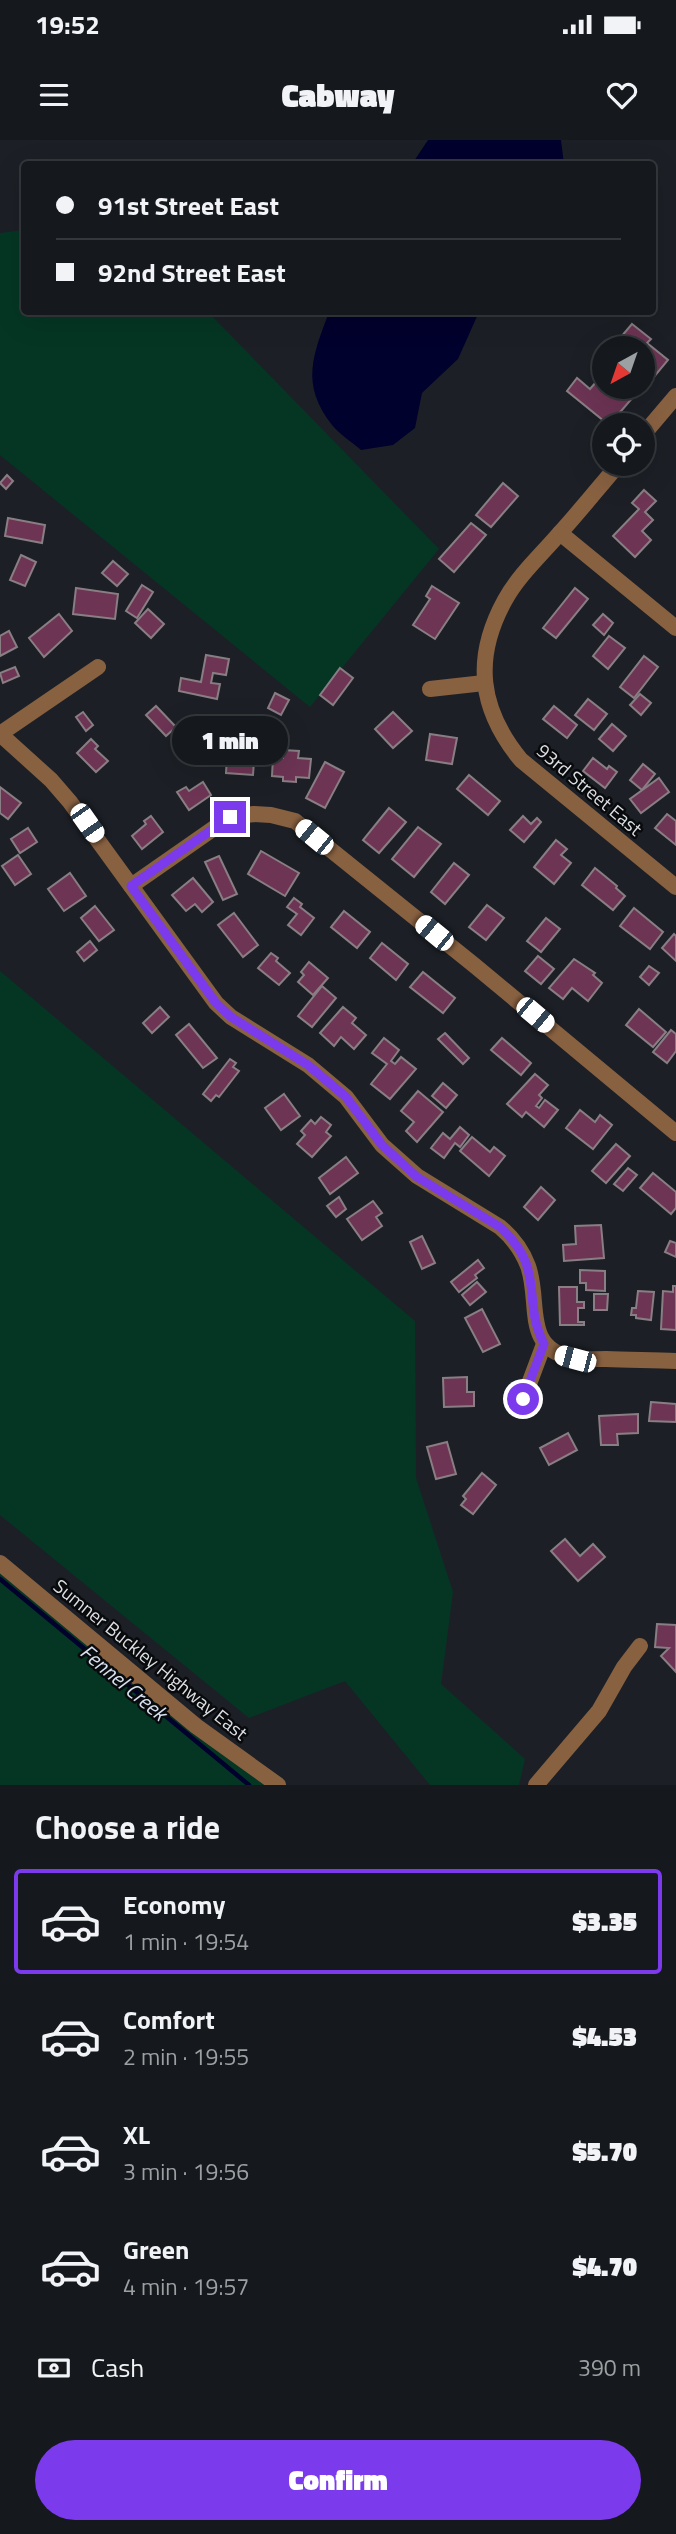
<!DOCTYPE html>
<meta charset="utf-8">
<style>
body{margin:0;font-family:"Titillium Web",sans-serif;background:#1e2125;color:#f1f3f6;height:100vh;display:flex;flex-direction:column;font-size:26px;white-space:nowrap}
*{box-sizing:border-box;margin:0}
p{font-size:23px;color:#9da0a3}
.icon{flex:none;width:38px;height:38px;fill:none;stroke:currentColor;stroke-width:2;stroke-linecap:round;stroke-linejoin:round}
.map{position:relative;height:1645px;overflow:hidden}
.details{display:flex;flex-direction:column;background:#15181c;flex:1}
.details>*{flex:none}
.banner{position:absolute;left:21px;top:21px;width:635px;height:154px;border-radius:7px;box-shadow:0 7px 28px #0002,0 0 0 2px #34373b;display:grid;align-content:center;height:154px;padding:0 35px;background:#15181c}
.needle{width:46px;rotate:220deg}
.controls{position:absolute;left:592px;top:196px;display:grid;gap:14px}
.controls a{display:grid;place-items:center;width:63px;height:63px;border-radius:50%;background:#15181c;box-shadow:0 7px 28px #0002,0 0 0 2px #34373b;font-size:35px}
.end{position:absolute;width:32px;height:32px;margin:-16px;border:9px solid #7c3aed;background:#fff;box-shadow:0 0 0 4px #fff}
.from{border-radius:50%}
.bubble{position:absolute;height:49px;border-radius:24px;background:#15181c;box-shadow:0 7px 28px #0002,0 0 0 2px #34373b;font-size:23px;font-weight:800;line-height:49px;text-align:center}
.car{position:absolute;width:21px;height:42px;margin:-21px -10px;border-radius:9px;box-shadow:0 0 5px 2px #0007;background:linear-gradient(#fff 24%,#345 0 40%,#fff 0 76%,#345 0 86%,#fff 0)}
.banner b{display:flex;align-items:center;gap:24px;height:66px;font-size:26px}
.banner b+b{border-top:2px solid #34373b}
.banner i{width:18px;height:18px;background:#f1f3f6}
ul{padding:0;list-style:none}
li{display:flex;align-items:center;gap:21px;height:105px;margin:0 14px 10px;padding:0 21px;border:4px solid transparent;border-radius:7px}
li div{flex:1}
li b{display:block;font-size:26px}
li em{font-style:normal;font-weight:800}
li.on{border-color:#7c3aed}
li>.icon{width:63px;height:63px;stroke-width:1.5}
h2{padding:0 35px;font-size:32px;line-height:84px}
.pay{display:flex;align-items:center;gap:18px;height:77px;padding:0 35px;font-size:26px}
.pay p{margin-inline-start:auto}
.cta{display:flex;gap:14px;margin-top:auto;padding:14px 35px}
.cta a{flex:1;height:80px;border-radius:42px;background:#7c3aed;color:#fff;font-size:28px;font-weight:800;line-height:80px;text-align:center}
.status{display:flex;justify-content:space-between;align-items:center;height:49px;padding:0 35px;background:#15181c;direction:ltr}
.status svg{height:19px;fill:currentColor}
header{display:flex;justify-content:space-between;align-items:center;height:91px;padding:0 35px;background:#15181c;font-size:32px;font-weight:800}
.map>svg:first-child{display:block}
.green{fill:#053623}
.water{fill:#00012d}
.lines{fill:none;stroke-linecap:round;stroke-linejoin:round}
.stream{stroke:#00012d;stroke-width:4.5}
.building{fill:#6d3454;stroke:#887e83;stroke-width:2}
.minor{stroke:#886141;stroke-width:16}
.route{stroke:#7c3aed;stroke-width:9}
.labels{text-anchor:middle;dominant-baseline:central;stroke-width:5;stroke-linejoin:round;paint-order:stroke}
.street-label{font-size:19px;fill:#dbdee2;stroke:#080a0c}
.water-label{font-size:21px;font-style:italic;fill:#d9e2f2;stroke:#080a0c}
</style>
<div class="status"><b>19:52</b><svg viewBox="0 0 49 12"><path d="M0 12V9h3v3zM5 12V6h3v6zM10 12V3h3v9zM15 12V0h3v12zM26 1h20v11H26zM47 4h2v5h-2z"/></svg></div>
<header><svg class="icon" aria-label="menu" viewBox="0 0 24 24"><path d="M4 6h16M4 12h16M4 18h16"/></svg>Cabway<svg class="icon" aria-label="heart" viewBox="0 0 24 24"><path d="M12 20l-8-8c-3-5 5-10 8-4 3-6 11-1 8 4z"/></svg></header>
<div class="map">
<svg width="676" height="1645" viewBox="0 0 676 1645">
<rect width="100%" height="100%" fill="#1c2026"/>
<g class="green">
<path d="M 24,90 L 24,172 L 208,172 L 439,409 L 310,567 L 0,315 L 0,93 Z"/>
<path d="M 0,831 L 415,1181 L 416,1338 L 453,1452 L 441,1544 L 525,1619 L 519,1645 L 430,1645 L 345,1541 L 249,1578 L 0,1375 Z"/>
<path d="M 0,1429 L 274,1645 L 0,1645 Z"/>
</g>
<g class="water">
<path d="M 428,0 L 561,0 L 564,24 L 412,24 Z"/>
<path d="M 329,172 L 479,172 L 458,219 L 422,253 L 415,288 L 393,305 L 361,310 C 352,302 339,294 332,285 C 300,244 313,215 329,172 Z"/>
</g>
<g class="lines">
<path class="stream" d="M 0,1439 L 249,1645"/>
</g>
<g class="building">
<path d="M 632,184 L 651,199 L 647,203 L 668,220 L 644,249 L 641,247 L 642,208 L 633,208 L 620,198 Z"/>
<path d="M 604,233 L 604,247 L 625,247 L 635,255 L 609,285 L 567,251 L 577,238 L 590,249 Z"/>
<path d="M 7,335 L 13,341 L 6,349 L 0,343 Z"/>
<path d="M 503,343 L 518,356 L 491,387 L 476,375 Z"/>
<path d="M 644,350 L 656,361 L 645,372 L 653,380 L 642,391 L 651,400 L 635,417 L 613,396 L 639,369 L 632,363 Z"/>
<path d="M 8,378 L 45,385 L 42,403 L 5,396 Z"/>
<path d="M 471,383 L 486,395 L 454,432 L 439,419 Z"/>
<path d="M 21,415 L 36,422 L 25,446 L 10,440 Z"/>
<path d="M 113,421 L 128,434 L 117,446 L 102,433 Z"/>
<path d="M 142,445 L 153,452 L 137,478 L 126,471 Z"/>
<path d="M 432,446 L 459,463 L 435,499 L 413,485 L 430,459 L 426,456 Z"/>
<path d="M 76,448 L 118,454 L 115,479 L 73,474 Z"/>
<path d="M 575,448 L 588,459 L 556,498 L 543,488 Z"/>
<path d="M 148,469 L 164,484 L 151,498 L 135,483 Z"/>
<path d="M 59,474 L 72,491 L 44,517 L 29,498 Z"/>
<path d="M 603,474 L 613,483 L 604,495 L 593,485 Z"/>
<path d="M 9,491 L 17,507 L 0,516 L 0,496 Z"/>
<path d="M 609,496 L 625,508 L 608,529 L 593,516 Z"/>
<path d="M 206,515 L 229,519 L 226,535 L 213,533 L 211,543 L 220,544 L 217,559 L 179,551 L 181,538 L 201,542 Z"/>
<path d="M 644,516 L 658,527 L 634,558 L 620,547 Z"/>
<path d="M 15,527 L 19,536 L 3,543 L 0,533 Z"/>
<path d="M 340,528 L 353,538 L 333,565 L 320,555 Z"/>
<path d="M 275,553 L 289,560 L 281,575 L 268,568 Z"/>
<path d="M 640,554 L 651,563 L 641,575 L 630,565 Z"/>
<path d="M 588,559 L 607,574 L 594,590 L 575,575 Z"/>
<path d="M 156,566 L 176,587 L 166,596 L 146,575 Z"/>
<path d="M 554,566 L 577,585 L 567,598 L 543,579 Z"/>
<path d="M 83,572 L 93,585 L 86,591 L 76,577 Z"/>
<path d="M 393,572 L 412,591 L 393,608 L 375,589 Z"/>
<path d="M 612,584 L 626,596 L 613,611 L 599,599 Z"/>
<path d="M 430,594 L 457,598 L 452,624 L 426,620 Z"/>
<path d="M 91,599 L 98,606 L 95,609 L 108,621 L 96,632 L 77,613 Z"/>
<path d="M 246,606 L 255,607 L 253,635 L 226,633 L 227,617 L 245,619 Z"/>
<path d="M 283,610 L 299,611 L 298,618 L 311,619 L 309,638 L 296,637 L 296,642 L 283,641 L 283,637 L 272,636 L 273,617 L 283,618 Z"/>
<path d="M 593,618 L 607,629 L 609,626 L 617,632 L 605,648 L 583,631 Z"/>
<path d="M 325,622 L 344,632 L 325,668 L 306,658 Z"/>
<path d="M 643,624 L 655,634 L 642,650 L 630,640 Z"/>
<path d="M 469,635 L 500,661 L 488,675 L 457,649 Z"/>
<path d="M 659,638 L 669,652 L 641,673 L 630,659 Z"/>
<path d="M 203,642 L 211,655 L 189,670 L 177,652 L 186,647 L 189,651 Z"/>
<path d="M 0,647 L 21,663 L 8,679 L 0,673 Z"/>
<path d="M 389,668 L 406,682 L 379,713 L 363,700 Z"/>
<path d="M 667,674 L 676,681 L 676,705 L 655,688 Z"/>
<path d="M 151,676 L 163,692 L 142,709 L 132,696 L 146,684 L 144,681 Z"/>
<path d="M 523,676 L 531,684 L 537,678 L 541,682 L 524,702 L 510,690 Z"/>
<path d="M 418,687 L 441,704 L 414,737 L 392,719 Z"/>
<path d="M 28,688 L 37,702 L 20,713 L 11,699 Z"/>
<path d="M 556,700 L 567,709 L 561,715 L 571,723 L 554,744 L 534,727 Z"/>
<path d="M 261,711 L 299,733 L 285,756 L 248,734 Z"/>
<path d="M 18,715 L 31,734 L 15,745 L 2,726 Z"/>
<path d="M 219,716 L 237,754 L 223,760 L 205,722 Z"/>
<path d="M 454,723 L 469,735 L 445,764 L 431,752 Z"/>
<path d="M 595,728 L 617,746 L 616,748 L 625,756 L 613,770 L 582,745 Z"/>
<path d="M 70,733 L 86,756 L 64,771 L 48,749 Z"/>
<path d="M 193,738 L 213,762 L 202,772 L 195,764 L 186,771 L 172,755 Z"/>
<path d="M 294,758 L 302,764 L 300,767 L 314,778 L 301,795 L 288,785 L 297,774 L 287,767 Z"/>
<path d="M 487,765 L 504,778 L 486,800 L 469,787 Z"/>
<path d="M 95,766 L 114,790 L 99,801 L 81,778 Z"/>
<path d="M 634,768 L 663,792 L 650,809 L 620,786 Z"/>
<path d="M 344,771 L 370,792 L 357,808 L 331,787 Z"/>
<path d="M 234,773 L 258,805 L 243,817 L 218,785 Z"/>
<path d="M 546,778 L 560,789 L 541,812 L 527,801 Z"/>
<path d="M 674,794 L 676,796 L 676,821 L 662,808 Z"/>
<path d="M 90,801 L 97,810 L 84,821 L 77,812 Z"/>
<path d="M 382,803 L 408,824 L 396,840 L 370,818 Z"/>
<path d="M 271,813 L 278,818 L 276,821 L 290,833 L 279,845 L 258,828 Z"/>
<path d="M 538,816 L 554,829 L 541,844 L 525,831 Z"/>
<path d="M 574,819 L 595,833 L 593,835 L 602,843 L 588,861 L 572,848 L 563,859 L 549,848 Z"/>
<path d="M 309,822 L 328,838 L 313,855 L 298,842 L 304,835 L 301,832 Z"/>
<path d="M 649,826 L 659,833 L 649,845 L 640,837 Z"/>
<path d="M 423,832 L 455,858 L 443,873 L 410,847 Z"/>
<path d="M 322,846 L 336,858 L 312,887 L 298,876 Z"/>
<path d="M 160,867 L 169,877 L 152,893 L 143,883 Z"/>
<path d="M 343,867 L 356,878 L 352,883 L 366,895 L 354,909 L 341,897 L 334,906 L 320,893 Z"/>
<path d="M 639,869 L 666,892 L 653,907 L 626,885 Z"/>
<path d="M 189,884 L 217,918 L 203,928 L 176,895 Z"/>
<path d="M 671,890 L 676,894 L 676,911 L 667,923 L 653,912 Z"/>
<path d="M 445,893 L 469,918 L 463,924 L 438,899 Z"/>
<path d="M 384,898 L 399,910 L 391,921 L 395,924 L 401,917 L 416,929 L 390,959 L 371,944 L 387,924 L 372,913 Z"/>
<path d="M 502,898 L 531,923 L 521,935 L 491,910 Z"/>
<path d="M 230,919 L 236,923 L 233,927 L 239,931 L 219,957 L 216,955 L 211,961 L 203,954 Z"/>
<path d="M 535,934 L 548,945 L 539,955 L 542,958 L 536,966 L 539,968 L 545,960 L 558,970 L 544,987 L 526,972 L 522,977 L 507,964 Z"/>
<path d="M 443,943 L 457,955 L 446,968 L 432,956 Z"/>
<path d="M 418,951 L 443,972 L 417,1002 L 406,991 L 414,982 L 401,971 Z"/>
<path d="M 284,954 L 300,976 L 281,990 L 265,968 Z"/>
<path d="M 580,970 L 595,982 L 600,975 L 612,985 L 593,1009 L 566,988 Z"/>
<path d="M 321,977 L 331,985 L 326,992 L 331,996 L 312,1017 L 297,1004 L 305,995 L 301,991 L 311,980 L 315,984 Z"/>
<path d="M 460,987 L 469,995 L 460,1007 L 455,1003 L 444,1018 L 431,1008 L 443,993 L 450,999 Z"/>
<path d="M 472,997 L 490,1012 L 494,1007 L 505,1016 L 489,1036 L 460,1011 Z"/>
<path d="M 616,1004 L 630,1016 L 606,1043 L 592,1031 Z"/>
<path d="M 346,1017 L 358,1033 L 330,1054 L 319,1038 Z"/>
<path d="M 628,1028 L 637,1035 L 623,1051 L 614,1044 Z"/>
<path d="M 653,1033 L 676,1052 L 676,1068 L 671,1074 L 640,1048 Z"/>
<path d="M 541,1047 L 555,1060 L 538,1080 L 524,1067 Z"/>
<path d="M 339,1057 L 346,1069 L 336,1077 L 327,1066 Z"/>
<path d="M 373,1061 L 382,1073 L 376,1077 L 382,1086 L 362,1100 L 347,1079 Z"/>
<path d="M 601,1085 L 604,1118 L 564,1121 L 563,1105 L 576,1104 L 575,1086 Z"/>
<path d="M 422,1096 L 435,1123 L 422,1129 L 410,1102 Z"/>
<path d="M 670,1101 L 676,1103 L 676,1117 L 665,1112 Z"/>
<path d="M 478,1120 L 484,1128 L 475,1135 L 477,1138 L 459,1152 L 451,1142 Z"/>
<path d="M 580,1130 L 605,1131 L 605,1151 L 586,1150 L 586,1143 L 580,1143 Z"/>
<path d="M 477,1142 L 486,1152 L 470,1165 L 462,1155 Z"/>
<path d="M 673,1146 L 676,1146 L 676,1190 L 661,1189 L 663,1151 L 673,1152 Z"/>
<path d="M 559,1147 L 577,1147 L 577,1162 L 584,1162 L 584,1168 L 578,1168 L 578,1182 L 584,1182 L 584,1185 L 560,1185 Z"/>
<path d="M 638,1151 L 654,1152 L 651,1180 L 636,1178 L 636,1175 L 631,1175 L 632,1168 L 636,1168 Z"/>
<path d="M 594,1154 L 608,1154 L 607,1170 L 594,1170 Z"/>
<path d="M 482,1169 L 500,1204 L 483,1212 L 465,1178 Z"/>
<path d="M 467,1237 L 467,1252 L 474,1252 L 474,1266 L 444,1267 L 443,1238 Z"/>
<path d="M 651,1262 L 676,1264 L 676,1282 L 649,1281 Z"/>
<path d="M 638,1274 L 638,1293 L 617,1294 L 618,1305 L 601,1305 L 599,1276 Z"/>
<path d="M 568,1293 L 577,1310 L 549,1325 L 540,1308 Z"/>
<path d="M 447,1302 L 456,1334 L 436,1339 L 427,1307 Z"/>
<path d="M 482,1333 L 496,1345 L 473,1374 L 461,1365 L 466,1359 L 463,1356 Z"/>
<path d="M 565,1399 L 580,1416 L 593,1404 L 605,1417 L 578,1441 L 551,1411 Z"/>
<path d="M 657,1484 L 676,1485 L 676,1532 L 661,1516 L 669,1508 L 655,1507 Z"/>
</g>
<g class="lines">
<g class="minor">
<path d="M 642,296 L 676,256"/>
<path d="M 619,324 C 599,347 580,371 559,394 C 541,415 518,436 505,460 C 473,518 479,569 521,620 L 676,747"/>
<path d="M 560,393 L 676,488"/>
<path d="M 98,527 L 0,594 L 51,640 L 70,662 L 216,863 L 231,877 L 308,925 L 346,957 L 382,1005 L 417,1036 L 500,1087 C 513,1098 522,1110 528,1126 C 541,1162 522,1209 573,1218 C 584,1220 595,1219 606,1219 C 629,1220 653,1220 676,1221"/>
<path d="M 430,549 L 484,543"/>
<path d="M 131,746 L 230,677 L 254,674 L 271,675 L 295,681 L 474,825 L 676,993"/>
<path d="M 523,1260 L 544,1204"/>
<path d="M 0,1423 L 196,1586 L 278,1645"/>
<path d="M 536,1645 L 599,1571 L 624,1527 L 640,1506"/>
</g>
</g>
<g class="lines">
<path class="route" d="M 230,677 L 131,746 L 216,863 L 231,877 L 308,925 L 346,957 L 382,1005 L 417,1037 L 500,1087 C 547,1130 521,1159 544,1204 L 523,1259"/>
</g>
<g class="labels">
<g class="street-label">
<text transform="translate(590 649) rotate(40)">93rd Street East</text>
<text transform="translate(151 1519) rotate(39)">Sumner Buckley Highway East</text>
</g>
<g class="water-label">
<text transform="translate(124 1542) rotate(40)">Fennel Creek</text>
</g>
</g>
</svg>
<div class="controls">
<a><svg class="needle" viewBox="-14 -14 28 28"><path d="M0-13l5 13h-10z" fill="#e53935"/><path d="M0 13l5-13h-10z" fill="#9da0a3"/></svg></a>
<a><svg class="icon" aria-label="locate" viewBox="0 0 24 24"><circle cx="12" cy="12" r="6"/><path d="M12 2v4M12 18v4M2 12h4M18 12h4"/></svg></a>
</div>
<i class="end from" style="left:523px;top:1259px"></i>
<i class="end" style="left:230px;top:677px"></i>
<div class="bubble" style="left:172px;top:576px;width:116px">1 min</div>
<i class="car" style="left:87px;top:683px;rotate:145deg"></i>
<i class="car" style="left:314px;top:697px;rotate:309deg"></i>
<i class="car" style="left:434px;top:793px;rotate:309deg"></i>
<i class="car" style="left:535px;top:875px;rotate:130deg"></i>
<i class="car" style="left:575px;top:1219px;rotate:285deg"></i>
<div class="banner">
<b><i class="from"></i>91st Street East</b>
<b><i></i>92nd Street East</b>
</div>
</div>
<section class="details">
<h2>Choose a ride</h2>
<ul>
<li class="on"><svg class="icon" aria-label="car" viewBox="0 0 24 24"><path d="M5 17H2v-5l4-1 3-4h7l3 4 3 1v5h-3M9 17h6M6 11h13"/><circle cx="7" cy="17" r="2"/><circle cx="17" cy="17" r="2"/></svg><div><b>Economy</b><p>1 min · 19:54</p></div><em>$3.35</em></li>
<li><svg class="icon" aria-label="car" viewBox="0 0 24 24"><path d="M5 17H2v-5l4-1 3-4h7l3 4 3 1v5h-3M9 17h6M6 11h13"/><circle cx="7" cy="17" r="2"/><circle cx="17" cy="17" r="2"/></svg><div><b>Comfort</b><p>2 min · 19:55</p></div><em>$4.53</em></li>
<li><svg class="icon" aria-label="car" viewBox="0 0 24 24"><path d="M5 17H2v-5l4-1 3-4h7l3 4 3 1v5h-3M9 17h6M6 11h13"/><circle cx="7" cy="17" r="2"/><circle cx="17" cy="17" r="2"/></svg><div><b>XL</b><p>3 min · 19:56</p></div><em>$5.70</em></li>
<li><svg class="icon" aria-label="car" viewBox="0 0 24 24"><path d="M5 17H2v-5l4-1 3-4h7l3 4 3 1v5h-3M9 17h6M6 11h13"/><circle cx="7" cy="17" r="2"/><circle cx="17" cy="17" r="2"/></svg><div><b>Green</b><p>4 min · 19:57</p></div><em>$4.70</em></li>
</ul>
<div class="pay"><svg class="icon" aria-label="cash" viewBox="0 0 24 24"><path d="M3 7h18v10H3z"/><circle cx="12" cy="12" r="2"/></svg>Cash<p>390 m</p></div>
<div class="cta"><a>Confirm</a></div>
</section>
